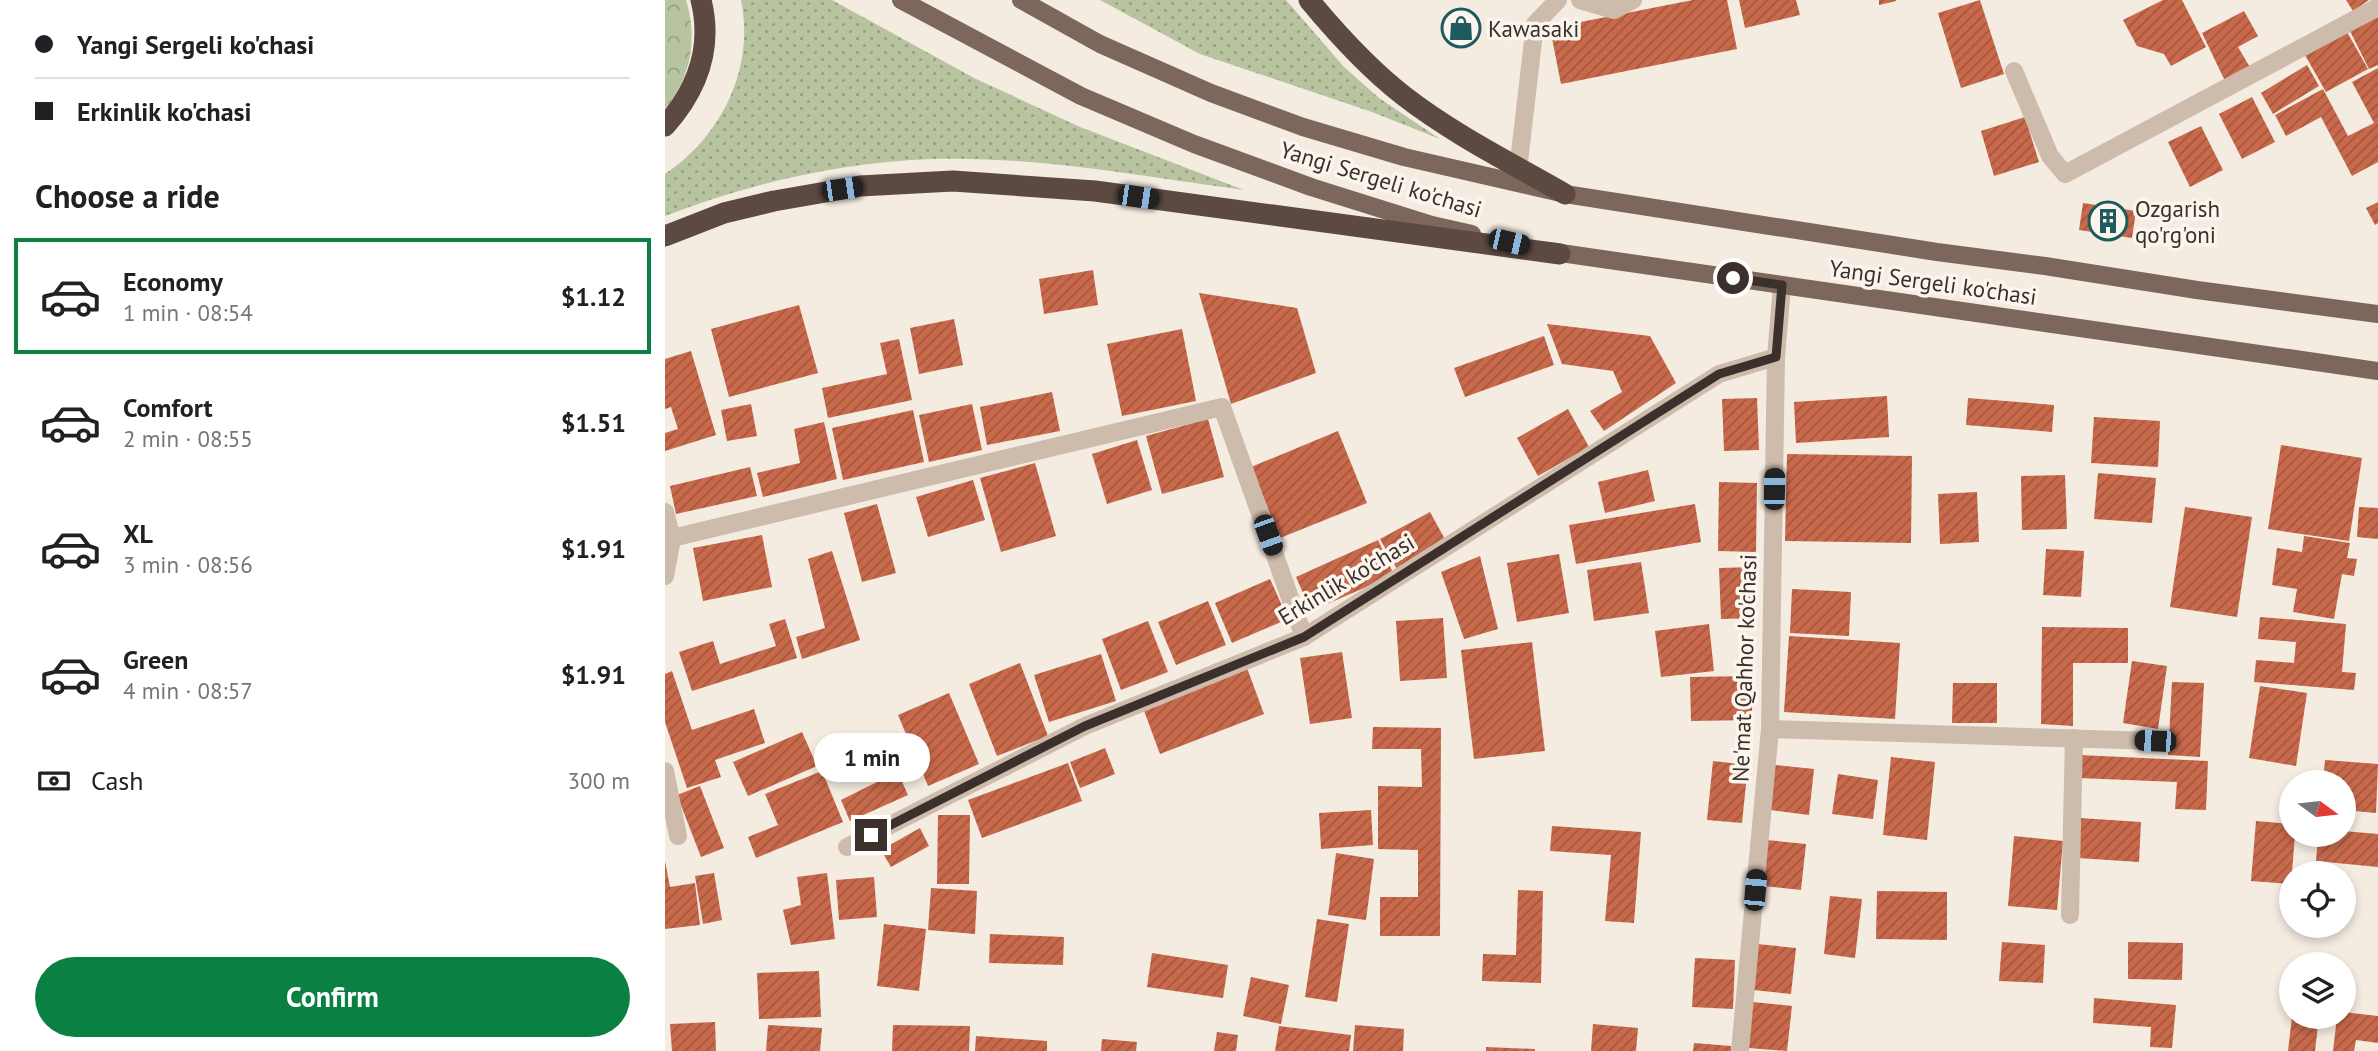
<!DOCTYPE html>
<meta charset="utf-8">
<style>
body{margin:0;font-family:"PT Sans",sans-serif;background:#f2f2f2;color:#202124;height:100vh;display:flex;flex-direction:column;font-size:26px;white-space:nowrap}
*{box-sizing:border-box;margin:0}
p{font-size:23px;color:#757577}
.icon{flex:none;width:38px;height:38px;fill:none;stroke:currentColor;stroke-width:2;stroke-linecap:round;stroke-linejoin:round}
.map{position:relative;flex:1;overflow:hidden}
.side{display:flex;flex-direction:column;background:#fff;width:665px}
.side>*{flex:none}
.top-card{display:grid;align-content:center;height:154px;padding:0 35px;background:#fff}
.needle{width:46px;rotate:105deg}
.tools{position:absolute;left:1614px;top:770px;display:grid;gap:14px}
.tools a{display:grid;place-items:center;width:77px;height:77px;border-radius:50%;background:#fff;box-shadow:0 4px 10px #0003;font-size:35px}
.end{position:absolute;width:32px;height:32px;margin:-16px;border:9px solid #3b302b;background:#fff;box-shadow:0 0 0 4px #fff}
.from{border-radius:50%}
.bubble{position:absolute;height:49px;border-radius:24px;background:#fff;box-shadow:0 4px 10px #0003;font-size:23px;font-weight:700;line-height:49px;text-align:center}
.car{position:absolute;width:21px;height:42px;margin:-21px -10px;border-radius:9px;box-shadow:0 0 5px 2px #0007;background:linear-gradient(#222 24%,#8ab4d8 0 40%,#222 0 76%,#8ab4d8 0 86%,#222 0)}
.top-card b{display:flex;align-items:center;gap:24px;height:66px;font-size:26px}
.top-card b+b{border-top:2px solid #e0e0e0}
.top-card i{width:18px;height:18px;background:#202124}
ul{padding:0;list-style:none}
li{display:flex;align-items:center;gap:21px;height:116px;margin:0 14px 10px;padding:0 21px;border:4px solid transparent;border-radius:0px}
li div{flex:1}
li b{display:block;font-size:26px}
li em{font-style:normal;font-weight:700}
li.current{border-color:#0b8043}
li>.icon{width:63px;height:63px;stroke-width:1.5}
h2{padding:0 35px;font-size:32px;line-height:84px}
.pay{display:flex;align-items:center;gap:18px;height:77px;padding:0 35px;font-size:26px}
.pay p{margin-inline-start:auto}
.primary-button{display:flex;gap:14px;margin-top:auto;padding:14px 35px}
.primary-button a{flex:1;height:80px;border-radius:42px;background:#0b8043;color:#fff;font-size:28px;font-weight:700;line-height:80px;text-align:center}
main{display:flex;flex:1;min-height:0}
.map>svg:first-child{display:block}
.grass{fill:url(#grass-dots)}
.forest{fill:url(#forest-crowns)}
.building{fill:url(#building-hatch)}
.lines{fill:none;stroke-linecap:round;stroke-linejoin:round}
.minor{stroke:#cdbbac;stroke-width:18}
.major{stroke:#7d675c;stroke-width:18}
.highway{stroke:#5c4a42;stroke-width:21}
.route{stroke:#3b302b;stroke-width:9}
.labels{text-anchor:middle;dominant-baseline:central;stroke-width:7;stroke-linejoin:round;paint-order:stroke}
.poi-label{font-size:23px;fill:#3b302b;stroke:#fbf5ee;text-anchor:start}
.street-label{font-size:23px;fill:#3b302b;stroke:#fbf5ee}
</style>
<main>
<section class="side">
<div class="top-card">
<b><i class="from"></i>Yangi Sergeli ko'chasi</b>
<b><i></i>Erkinlik ko'chasi</b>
</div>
<h2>Choose a ride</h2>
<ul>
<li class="current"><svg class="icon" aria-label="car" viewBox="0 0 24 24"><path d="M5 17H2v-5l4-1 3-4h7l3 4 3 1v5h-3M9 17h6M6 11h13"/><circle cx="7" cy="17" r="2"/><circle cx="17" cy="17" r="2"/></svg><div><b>Economy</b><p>1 min · 08:54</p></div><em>$1.12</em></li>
<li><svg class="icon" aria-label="car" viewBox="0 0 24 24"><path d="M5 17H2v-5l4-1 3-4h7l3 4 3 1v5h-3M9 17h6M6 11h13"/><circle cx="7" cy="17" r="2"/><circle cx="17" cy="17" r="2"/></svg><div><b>Comfort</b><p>2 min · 08:55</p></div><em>$1.51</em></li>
<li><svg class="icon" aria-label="car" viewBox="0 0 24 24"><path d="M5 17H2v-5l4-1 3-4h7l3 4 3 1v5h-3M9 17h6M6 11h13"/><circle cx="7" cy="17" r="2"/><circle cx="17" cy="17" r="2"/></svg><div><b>XL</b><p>3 min · 08:56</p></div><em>$1.91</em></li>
<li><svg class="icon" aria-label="car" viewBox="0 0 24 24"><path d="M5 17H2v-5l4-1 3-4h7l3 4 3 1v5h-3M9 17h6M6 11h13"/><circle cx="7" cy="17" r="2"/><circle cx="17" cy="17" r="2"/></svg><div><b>Green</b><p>4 min · 08:57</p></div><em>$1.91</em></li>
</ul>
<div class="pay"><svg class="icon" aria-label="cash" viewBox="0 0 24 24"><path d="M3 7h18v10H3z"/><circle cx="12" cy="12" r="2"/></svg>Cash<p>300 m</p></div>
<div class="primary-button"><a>Confirm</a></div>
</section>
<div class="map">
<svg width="1713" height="1051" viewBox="0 0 1713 1051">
<defs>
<pattern id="grass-dots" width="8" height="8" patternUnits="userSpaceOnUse" patternTransform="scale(1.75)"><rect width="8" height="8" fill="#b8c4a0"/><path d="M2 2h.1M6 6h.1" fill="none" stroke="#97a083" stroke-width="1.8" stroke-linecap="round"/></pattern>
<pattern id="forest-crowns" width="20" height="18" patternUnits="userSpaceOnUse" patternTransform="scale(1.75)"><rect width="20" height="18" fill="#b8c4a0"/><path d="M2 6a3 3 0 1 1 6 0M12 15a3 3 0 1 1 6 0" fill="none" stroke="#97a083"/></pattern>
<pattern id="building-hatch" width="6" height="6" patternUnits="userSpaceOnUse" patternTransform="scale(1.75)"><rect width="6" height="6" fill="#c8694b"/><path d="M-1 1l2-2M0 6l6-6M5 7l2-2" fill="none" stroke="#a4573f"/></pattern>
</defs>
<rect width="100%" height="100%" fill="#f4ebe1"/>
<g class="grass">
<path d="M 76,0 L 167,0 L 309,78 L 415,127 L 579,190 C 476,176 372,156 268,159 C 176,162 86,183 0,216 L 0,174 C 57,136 90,68 76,0 Z"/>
<path d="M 435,0 L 621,0 L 679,67 L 714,98 L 775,139 L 707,112 L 535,54 Z"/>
</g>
<path class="forest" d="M 0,0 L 21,0 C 33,39 26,77 0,109 Z"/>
<g class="building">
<path d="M 1028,0 L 1062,0 L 1072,49 L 896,84 L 885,28 Z"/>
<path d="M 1074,0 L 1131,0 L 1135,15 L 1080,28 Z"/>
<path d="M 1214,0 L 1231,0 L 1231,1 L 1214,5 Z"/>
<path d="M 1315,0 L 1339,74 L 1296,88 L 1273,13 Z"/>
<path d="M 1498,0 L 1517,0 L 1541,47 L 1506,66 L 1499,54 L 1472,46 L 1458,20 Z"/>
<path d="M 1681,0 L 1704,0 L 1688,11 Z"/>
<path d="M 1579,11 L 1593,36 L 1573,47 L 1586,69 L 1561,83 L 1537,33 Z"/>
<path d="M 1713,17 L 1713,65 L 1704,69 L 1685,31 Z"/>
<path d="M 1682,32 L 1703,69 L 1661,92 L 1640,55 Z"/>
<path d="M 1642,65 L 1654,86 L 1608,114 L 1596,93 Z"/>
<path d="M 1713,68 L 1713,162 L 1687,176 L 1656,117 L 1621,136 L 1610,115 L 1658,89 L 1683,136 L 1709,123 L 1687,82 Z"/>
<path d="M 1587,97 L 1610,142 L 1577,159 L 1554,114 Z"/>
<path d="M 1360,117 L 1374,162 L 1329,176 L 1316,131 Z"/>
<path d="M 1536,126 L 1558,170 L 1525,187 L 1503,142 Z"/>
<path d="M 1713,202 L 1713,223 L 1710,225 L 1701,208 Z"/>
<path d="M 1418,203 L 1471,211 L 1467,238 L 1414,230 Z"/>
<path d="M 428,270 L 433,305 L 379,314 L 374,279 Z"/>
<path d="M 534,293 L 632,308 L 651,373 L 566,404 Z"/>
<path d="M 134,305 L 153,373 L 64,397 L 46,329 Z"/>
<path d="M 289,319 L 298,365 L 254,374 L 245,328 Z"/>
<path d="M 882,324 L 985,336 L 1011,383 L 939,431 L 925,411 L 957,392 L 948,371 L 897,364 Z"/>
<path d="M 517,329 L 531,401 L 457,416 L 442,344 Z"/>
<path d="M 879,336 L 889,365 L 800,397 L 789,368 Z"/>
<path d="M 234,339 L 247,400 L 163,418 L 157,388 L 222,374 L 215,343 Z"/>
<path d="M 26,351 L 51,435 L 0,451 L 0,433 L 13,429 L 6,407 L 0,409 L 0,359 Z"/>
<path d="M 387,392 L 395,431 L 322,445 L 315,407 Z"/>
<path d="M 1222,396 L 1224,437 L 1131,443 L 1129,402 Z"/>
<path d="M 1092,398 L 1094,450 L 1059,451 L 1057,399 Z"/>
<path d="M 1303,398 L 1389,405 L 1387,432 L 1301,425 Z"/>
<path d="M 86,404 L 92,436 L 62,441 L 56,410 Z"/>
<path d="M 307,404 L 317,450 L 264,462 L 254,415 Z"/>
<path d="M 903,409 L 924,447 L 873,476 L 852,438 Z"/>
<path d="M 248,410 L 259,462 L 178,480 L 167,428 Z"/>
<path d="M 1429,417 L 1495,421 L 1493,467 L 1426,463 Z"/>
<path d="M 543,419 L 559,477 L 497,494 L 481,436 Z"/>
<path d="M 159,422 L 172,479 L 98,497 L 92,473 L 135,463 L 129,429 Z"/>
<path d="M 673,431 L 702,503 L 615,538 L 586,467 Z"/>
<path d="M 472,440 L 487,490 L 442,504 L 427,454 Z"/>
<path d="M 1616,445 L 1697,458 L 1684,541 L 1603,529 Z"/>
<path d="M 1122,454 L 1247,456 L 1246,543 L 1120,541 Z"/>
<path d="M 370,463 L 391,536 L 336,552 L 315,478 Z"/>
<path d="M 85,467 L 92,496 L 11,514 L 5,486 Z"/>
<path d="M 983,470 L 990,501 L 940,513 L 933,482 Z"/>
<path d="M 1433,473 L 1491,478 L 1487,523 L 1429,519 Z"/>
<path d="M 1400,475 L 1402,529 L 1357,530 L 1356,476 Z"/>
<path d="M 308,480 L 320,520 L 263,537 L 251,497 Z"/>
<path d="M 1054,482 L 1092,483 L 1091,552 L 1053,551 Z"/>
<path d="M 1312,492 L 1314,542 L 1275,544 L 1273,494 Z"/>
<path d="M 212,504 L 231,573 L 197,582 L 179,513 Z"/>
<path d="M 1030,504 L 1036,542 L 911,564 L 904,525 Z"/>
<path d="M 1520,507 L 1587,517 L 1572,617 L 1505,607 Z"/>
<path d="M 1694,507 L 1713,508 L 1713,539 L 1692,537 Z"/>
<path d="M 765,512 L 782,543 L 733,571 L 715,539 Z"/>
<path d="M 97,535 L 107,587 L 38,601 L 28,548 Z"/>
<path d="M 1639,536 L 1685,543 L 1682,558 L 1692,559 L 1689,576 L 1677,574 L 1669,619 L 1628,612 L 1632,589 L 1607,585 L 1612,548 L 1637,552 Z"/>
<path d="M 713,540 L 729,575 L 646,611 L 631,577 Z"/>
<path d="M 1381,549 L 1419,551 L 1416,597 L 1378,595 Z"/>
<path d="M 167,551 L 195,640 L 137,659 L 131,637 L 160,628 L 143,559 Z"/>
<path d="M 894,554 L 904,613 L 852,622 L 842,563 Z"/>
<path d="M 815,556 L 833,629 L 799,639 L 776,572 Z"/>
<path d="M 976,562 L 984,613 L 929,621 L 922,570 Z"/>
<path d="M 1088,567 L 1089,618 L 1056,619 L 1054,568 Z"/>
<path d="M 605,579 L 623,619 L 567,643 L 550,603 Z"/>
<path d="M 1127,589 L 1186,592 L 1184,636 L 1125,633 Z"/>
<path d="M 543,601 L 561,645 L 511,665 L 493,622 Z"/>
<path d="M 1595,617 L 1681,624 L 1677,672 L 1691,673 L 1689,690 L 1589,682 L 1591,660 L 1629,663 L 1631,642 L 1593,639 Z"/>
<path d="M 778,618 L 782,678 L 735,681 L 731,621 Z"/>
<path d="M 120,619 L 132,658 L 27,691 L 14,652 L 48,641 L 55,664 L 111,646 L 104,624 Z"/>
<path d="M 483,621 L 503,672 L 456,690 L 437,639 Z"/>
<path d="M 1044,624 L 1049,671 L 996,677 L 990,631 Z"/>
<path d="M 1377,627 L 1463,628 L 1463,663 L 1408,663 L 1408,726 L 1376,724 Z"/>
<path d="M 1124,636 L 1235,643 L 1230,719 L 1119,712 Z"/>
<path d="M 867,642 L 880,751 L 809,759 L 796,650 Z"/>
<path d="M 677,652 L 687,718 L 645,724 L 635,658 Z"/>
<path d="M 436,654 L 451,701 L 384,722 L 369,675 Z"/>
<path d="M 1467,661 L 1502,666 L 1493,729 L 1458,723 Z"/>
<path d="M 355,663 L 383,736 L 332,756 L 304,684 Z"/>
<path d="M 582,668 L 599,714 L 495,754 L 478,708 Z"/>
<path d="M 7,671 L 27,730 L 89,709 L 100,743 L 50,760 L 56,777 L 22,788 L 0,722 L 0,674 Z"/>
<path d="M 1087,676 L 1087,720 L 1026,721 L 1025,677 Z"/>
<path d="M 1507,682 L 1539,683 L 1535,757 L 1503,755 Z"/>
<path d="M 1288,683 L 1332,683 L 1332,723 L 1287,723 Z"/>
<path d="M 1595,686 L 1642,693 L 1631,766 L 1584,758 Z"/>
<path d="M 284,693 L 314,764 L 263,786 L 233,715 Z"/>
<path d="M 708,727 L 776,728 L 775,936 L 715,936 L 715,897 L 753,897 L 753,850 L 713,849 L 713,786 L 757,787 L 756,749 L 707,749 Z"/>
<path d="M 137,732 L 152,766 L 83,796 L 68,762 Z"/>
<path d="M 217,737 L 243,795 L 185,821 L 176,800 L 214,781 L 198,746 Z"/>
<path d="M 440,748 L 450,774 L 415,788 L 405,762 Z"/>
<path d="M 1414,755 L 1543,761 L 1541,810 L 1510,809 L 1512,782 L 1413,778 Z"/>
<path d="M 1226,757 L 1270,762 L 1262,840 L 1218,835 Z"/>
<path d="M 1660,760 L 1713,764 L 1711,813 L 1678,810 L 1678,782 L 1658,782 Z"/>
<path d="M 1048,761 L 1083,765 L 1077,823 L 1042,820 Z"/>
<path d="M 403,763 L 417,801 L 317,838 L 303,800 Z"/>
<path d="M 1110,765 L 1149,769 L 1144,815 L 1105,810 Z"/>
<path d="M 157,771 L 178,822 L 91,858 L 83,837 L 113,825 L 100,794 Z"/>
<path d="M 1173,774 L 1213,780 L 1208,819 L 1167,814 Z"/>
<path d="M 35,786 L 59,848 L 36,857 L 12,795 Z"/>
<path d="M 706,810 L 708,845 L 656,849 L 654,813 Z"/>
<path d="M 273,815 L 305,815 L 304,884 L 272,884 Z"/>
<path d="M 1415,818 L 1476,822 L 1474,862 L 1413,858 Z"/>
<path d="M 1591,821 L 1626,824 L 1626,835 L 1630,835 L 1626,884 L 1586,881 Z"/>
<path d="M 887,826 L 976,832 L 969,923 L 940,921 L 946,855 L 885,851 Z"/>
<path d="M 255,828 L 264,846 L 226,867 L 216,850 Z"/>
<path d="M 1678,831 L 1713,834 L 1713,867 L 1651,861 L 1653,835 L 1678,835 Z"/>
<path d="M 1349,836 L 1398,841 L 1392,910 L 1343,906 Z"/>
<path d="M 1102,840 L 1141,844 L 1136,890 L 1098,886 Z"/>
<path d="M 671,853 L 709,859 L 701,920 L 663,915 Z"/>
<path d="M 0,861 L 5,887 L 30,883 L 35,925 L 0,929 Z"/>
<path d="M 49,873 L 57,920 L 38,924 L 30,876 Z"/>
<path d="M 162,873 L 170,939 L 126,945 L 118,910 L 136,905 L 132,877 Z"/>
<path d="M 209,877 L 212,917 L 174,920 L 171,880 Z"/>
<path d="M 266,888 L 312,891 L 310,934 L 263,930 Z"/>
<path d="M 853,890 L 878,891 L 876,983 L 817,981 L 818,954 L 851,955 Z"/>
<path d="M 1212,891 L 1282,892 L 1282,940 L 1211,939 Z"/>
<path d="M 1165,896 L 1197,899 L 1190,958 L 1159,954 Z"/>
<path d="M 652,919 L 684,924 L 672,1002 L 640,997 Z"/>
<path d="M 219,924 L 261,929 L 254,991 L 212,986 Z"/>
<path d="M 325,934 L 399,937 L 398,965 L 324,963 Z"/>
<path d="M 1337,942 L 1380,945 L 1378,983 L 1334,981 Z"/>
<path d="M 1463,942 L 1518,943 L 1517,980 L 1463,979 Z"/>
<path d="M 1092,944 L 1131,948 L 1126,994 L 1088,990 Z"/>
<path d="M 487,953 L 563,965 L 558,998 L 482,987 Z"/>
<path d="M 1030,958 L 1070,960 L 1068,1009 L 1027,1007 Z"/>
<path d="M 154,971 L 156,1017 L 94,1019 L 92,973 Z"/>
<path d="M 586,977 L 624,985 L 616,1024 L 578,1016 Z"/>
<path d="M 1429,998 L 1511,1005 L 1507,1048 L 1485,1047 L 1486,1027 L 1428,1023 Z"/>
<path d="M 1088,1002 L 1127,1006 L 1122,1051 L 1083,1048 Z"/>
<path d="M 1678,1012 L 1713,1016 L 1713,1043 L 1691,1040 L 1689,1051 L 1668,1051 L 1672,1017 L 1678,1017 Z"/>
<path d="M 1627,1017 L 1654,1017 L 1650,1051 L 1623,1051 Z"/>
<path d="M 50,1022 L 51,1051 L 7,1051 L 5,1024 Z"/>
<path d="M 928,1024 L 973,1028 L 971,1051 L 926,1051 Z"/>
<path d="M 103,1025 L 157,1028 L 155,1051 L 101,1051 Z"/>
<path d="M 228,1025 L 305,1026 L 304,1051 L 227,1051 Z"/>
<path d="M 690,1025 L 739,1029 L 738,1051 L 688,1051 Z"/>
<path d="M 614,1026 L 686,1035 L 684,1051 L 610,1051 Z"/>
<path d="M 552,1032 L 573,1035 L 571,1051 L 549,1051 Z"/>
<path d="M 311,1036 L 382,1041 L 382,1051 L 310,1051 Z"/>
<path d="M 437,1039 L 472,1042 L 471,1051 L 436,1051 Z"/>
<path d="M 1029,1043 L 1066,1046 L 1066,1051 L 1028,1051 Z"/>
<path d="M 821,1047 L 870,1049 L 870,1051 L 821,1051 Z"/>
</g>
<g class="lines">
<g class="minor">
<path d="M 915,0 L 949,10 L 968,0"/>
<path d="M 1349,71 L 1385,156 L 1400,174 L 1713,7"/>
<path d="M 852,179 L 870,24 L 893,0"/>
<path d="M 0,512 L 7,538 L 0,576"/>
<path d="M 7,538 L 557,407 L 639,637"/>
<path d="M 1105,729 L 1490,741"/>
<path d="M 0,771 L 13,836"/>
<path d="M 182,847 L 420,726 L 639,637 L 1054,374 L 1111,357"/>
<path d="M 1405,915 L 1409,738"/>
<path d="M 1075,1051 L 1105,729 L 1111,357 L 1117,285"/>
</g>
<g class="major">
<path d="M 236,0 L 416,96 L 529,144 L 646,187 L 767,225 L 807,234"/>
<path d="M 356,0 L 435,44 L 546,93 L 638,127 L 739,157 L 900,194 L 1272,252 L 1380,266 L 1532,290 L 1713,314"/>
<path d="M 882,251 L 1713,371"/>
</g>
<g class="highway">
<path d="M 644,0 C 673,35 703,68 739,96 C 788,134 846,163 900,194"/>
<path d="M 0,126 C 32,90 48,48 36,0"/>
<path d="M 0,236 L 59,213 L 109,201 L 195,186 L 288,181 L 430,191 L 895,254"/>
</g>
</g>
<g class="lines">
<path class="route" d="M 206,835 L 420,726 L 639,637 L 1054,374 L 1111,357 L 1117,285 L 1068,278"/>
</g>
<defs>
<symbol id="shop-ring" viewBox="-11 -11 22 22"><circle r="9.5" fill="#fbf5ee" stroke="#1f5a5e" stroke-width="1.5"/><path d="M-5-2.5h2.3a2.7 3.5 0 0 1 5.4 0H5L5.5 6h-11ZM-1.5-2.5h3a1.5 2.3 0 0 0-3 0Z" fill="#1f5a5e"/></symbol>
<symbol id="building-ring" viewBox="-11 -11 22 22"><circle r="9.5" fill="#fbf5ee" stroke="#1f5a5e" stroke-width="1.5"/><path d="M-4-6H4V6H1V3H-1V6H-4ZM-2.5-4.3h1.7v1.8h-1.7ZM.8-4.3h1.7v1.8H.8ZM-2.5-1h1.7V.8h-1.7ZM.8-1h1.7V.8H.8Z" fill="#1f5a5e"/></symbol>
</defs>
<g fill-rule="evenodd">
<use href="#shop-ring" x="774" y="6" width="44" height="44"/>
<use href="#building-ring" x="1421" y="199" width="44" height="44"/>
</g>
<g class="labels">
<g class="poi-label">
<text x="823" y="28">Kawasaki</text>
<text x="1470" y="208">Ozgarish<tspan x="1470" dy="26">qo'rg'oni</tspan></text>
</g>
<g class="street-label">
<text transform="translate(716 179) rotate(17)">Yangi Sergeli ko'chasi</text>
<text transform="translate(1268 282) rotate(8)">Yangi Sergeli ko'chasi</text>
<text transform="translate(681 579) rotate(-31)">Erkinlik ko'chasi</text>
<text transform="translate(1079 668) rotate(-88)">Ne'mat Qahhor ko'chasi</text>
</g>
</g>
</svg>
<div class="tools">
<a><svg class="needle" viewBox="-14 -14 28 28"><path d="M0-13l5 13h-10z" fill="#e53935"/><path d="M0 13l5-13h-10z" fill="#757577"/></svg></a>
<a><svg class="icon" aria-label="locate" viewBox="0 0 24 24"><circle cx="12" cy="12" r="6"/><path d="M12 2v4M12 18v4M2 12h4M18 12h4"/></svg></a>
<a><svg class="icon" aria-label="layers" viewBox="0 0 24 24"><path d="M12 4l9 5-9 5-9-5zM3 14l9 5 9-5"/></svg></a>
</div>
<i class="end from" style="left:1068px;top:278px"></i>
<i class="end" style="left:206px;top:835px"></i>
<div class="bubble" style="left:149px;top:733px;width:116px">1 min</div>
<i class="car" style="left:177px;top:189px;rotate:82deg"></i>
<i class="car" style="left:473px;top:197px;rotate:98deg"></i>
<i class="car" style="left:844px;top:242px;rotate:103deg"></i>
<i class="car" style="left:1109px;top:489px;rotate:1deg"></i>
<i class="car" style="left:603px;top:535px;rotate:160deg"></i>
<i class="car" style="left:1490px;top:741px;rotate:272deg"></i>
<i class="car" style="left:1090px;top:890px;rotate:5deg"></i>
</div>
</main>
